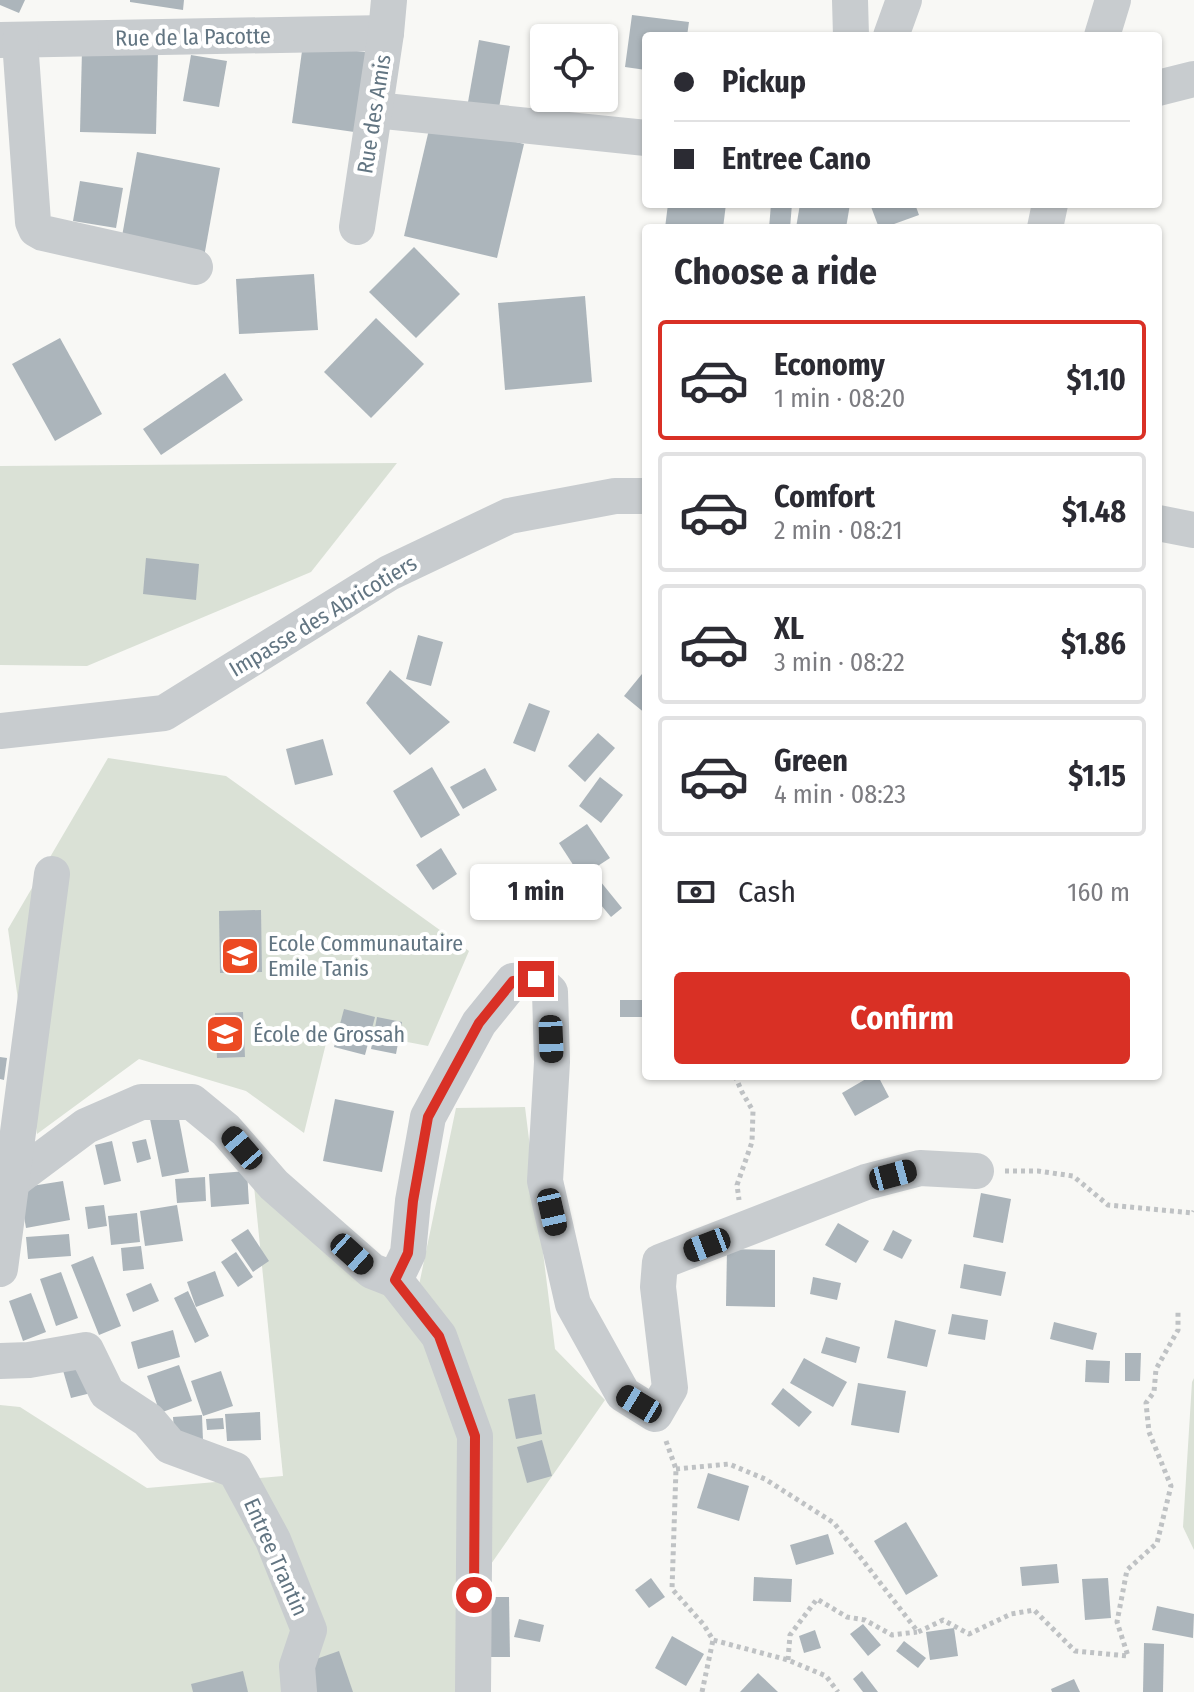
<!DOCTYPE html>
<meta charset="utf-8">
<style>
body{margin:0;font-family:"Fira Sans Condensed",sans-serif;background:#f2f2f3;color:#2b2b33;height:100vh;display:flex;flex-direction:column;font-size:30px;white-space:nowrap}
*{box-sizing:border-box;margin:0}
p{font-size:26px;color:#7c7c81}
.icon{flex:none;width:44px;height:44px;fill:none;stroke:currentColor;stroke-width:2;stroke-linecap:round;stroke-linejoin:round}
.map{position:relative;flex:1;overflow:hidden}
.drawer{position:absolute;left:642px;top:224px;width:520px;height:856px;display:flex;flex-direction:column;background:#fff;border-radius:8px;box-shadow:0 2px 6px #0004}
.drawer>*{flex:none}
.banner{position:absolute;left:642px;top:32px;width:520px;height:176px;border-radius:8px;box-shadow:0 2px 6px #0004;display:grid;align-content:center;height:176px;padding:0 32px;background:#fff}
.fabs{position:absolute;left:530px;top:24px;display:grid;gap:16px}
.fabs a{display:grid;place-items:center;width:88px;height:88px;border-radius:8px;background:#fff;box-shadow:0 2px 6px #0004;font-size:40px}
.end{position:absolute;width:36px;height:36px;margin:-18px;border:10px solid #d93025;background:#fff;box-shadow:0 0 0 4px #fff}
.from{border-radius:50%}
.bubble{position:absolute;height:56px;border-radius:8px;background:#fff;box-shadow:0 2px 6px #0004;font-size:26px;font-weight:700;line-height:56px;text-align:center}
.car{position:absolute;width:24px;height:48px;margin:-24px -12px;border-radius:10px;box-shadow:0 0 6px 2px #0007;background:linear-gradient(#222 24%,#8ab4d8 0 40%,#222 0 76%,#8ab4d8 0 86%,#222 0)}
.banner b{display:flex;align-items:center;gap:28px;height:76px;font-size:30px}
.banner b+b{border-top:2px solid #e1e1e2}
.banner i{width:20px;height:20px;background:#2b2b33}
ul{padding:0;list-style:none}
li{display:flex;align-items:center;gap:24px;height:120px;margin:0 16px 12px;padding:0 16px;border:4px solid #e1e1e2;border-radius:8px}
li div{flex:1}
li b{display:block;font-size:30px}
li em{font-style:normal;font-weight:700}
li.selected{border-color:#d93025}
li>.icon{width:72px;height:72px;stroke-width:1.5}
h2{padding:0 32px;font-size:36px;line-height:96px}
.pay{display:flex;align-items:center;gap:20px;height:88px;padding:0 32px;font-size:30px}
.pay p{margin-inline-start:auto}
.button{display:flex;gap:16px;margin-top:auto;padding:16px 32px}
.button a{flex:1;height:92px;border-radius:8px;background:#d93025;color:#fff;font-size:32px;font-weight:700;line-height:92px;text-align:center}
.map>svg:first-child{display:block}
.green{fill:#dae1d6}
.building{fill:#acb5bb}
.lines{fill:none;stroke-linecap:round;stroke-linejoin:round}
.path{stroke:#bfc2c4;stroke-width:5;stroke-dasharray:4 4;stroke-linecap:butt}
.minor{stroke:#c8cccf;stroke-width:36}
.route{stroke:#d93025;stroke-width:10}
.labels{text-anchor:middle;dominant-baseline:central;stroke-width:8;stroke-linejoin:round;paint-order:stroke}
.street-label{font-size:22px;fill:#627582;stroke:#fff}
.poi-label{font-size:22px;fill:#627582;stroke:#fff;text-anchor:start}
</style>
<div class="map">
<svg width="1194" height="1692" viewBox="0 0 1194 1692">
<rect width="100%" height="100%" fill="#f8f8f5"/>
<g class="green">
<path d="M 397,463 L 311,572 L 87,666 L 0,665 L 0,466 Z"/>
<path d="M 108,758 L 226,776 L 469,951 L 428,1046 L 330,1027 L 304,1133 L 246,1091 L 139,1059 L 37,1134 L 8,929 Z"/>
<path d="M 525,1107 L 555,1349 L 605,1400 L 459,1610 L 471,1692 L 0,1692 L 0,1405 L 20,1407 L 147,1488 L 283,1476 L 254,1186 L 414,1309 L 456,1108 Z"/>
<path d="M 1194,1378 L 1194,1550 L 1183,1527 L 1192,1382 Z"/>
</g>
<g class="building">
<path d="M 0,0 L 25,0 L 19,13 L 0,5 Z"/>
<path d="M 130,0 L 184,0 L 183,10 L 130,2 Z"/>
<path d="M 632,15 L 689,22 L 687,36 L 646,36 L 646,70 L 625,67 Z"/>
<path d="M 479,40 L 510,46 L 499,108 L 468,102 Z"/>
<path d="M 303,44 L 372,53 L 361,133 L 292,123 Z"/>
<path d="M 82,50 L 158,52 L 156,134 L 80,132 Z"/>
<path d="M 191,55 L 227,61 L 219,107 L 183,101 Z"/>
<path d="M 431,121 L 524,144 L 497,258 L 404,236 Z"/>
<path d="M 137,152 L 220,168 L 204,257 L 121,242 Z"/>
<path d="M 80,181 L 123,188 L 116,228 L 73,221 Z"/>
<path d="M 668,204 L 726,204 L 723,228 L 665,228 Z"/>
<path d="M 771,204 L 792,204 L 790,228 L 769,228 Z"/>
<path d="M 800,204 L 850,204 L 846,228 L 796,228 Z"/>
<path d="M 870,204 L 915,204 L 919,215 L 883,228 L 879,228 Z"/>
<path d="M 414,247 L 460,294 L 416,338 L 369,292 Z"/>
<path d="M 314,274 L 318,330 L 239,334 L 236,279 Z"/>
<path d="M 585,296 L 592,382 L 505,390 L 498,303 Z"/>
<path d="M 376,318 L 424,364 L 371,418 L 324,372 Z"/>
<path d="M 60,338 L 102,414 L 55,441 L 12,364 Z"/>
<path d="M 225,373 L 243,400 L 161,455 L 143,429 Z"/>
<path d="M 146,558 L 199,564 L 196,600 L 143,594 Z"/>
<path d="M 418,635 L 443,642 L 431,686 L 406,679 Z"/>
<path d="M 646,669 L 646,714 L 624,696 Z"/>
<path d="M 390,670 L 450,722 L 410,755 L 366,703 Z"/>
<path d="M 529,703 L 550,711 L 535,752 L 513,743 Z"/>
<path d="M 598,733 L 615,748 L 585,782 L 568,766 Z"/>
<path d="M 323,739 L 333,775 L 295,785 L 286,749 Z"/>
<path d="M 432,767 L 460,815 L 421,838 L 393,791 Z"/>
<path d="M 485,768 L 497,790 L 463,809 L 450,787 Z"/>
<path d="M 600,777 L 623,795 L 601,823 L 579,806 Z"/>
<path d="M 587,824 L 610,858 L 581,877 L 559,843 Z"/>
<path d="M 441,848 L 457,874 L 433,890 L 416,865 Z"/>
<path d="M 596,876 L 622,908 L 611,917 L 585,886 Z"/>
<path d="M 261,910 L 262,972 L 220,973 L 219,911 Z"/>
<rect x="620" y="1000" width="26" height="17"/>
<path d="M 344,1009 L 375,1017 L 365,1055 L 334,1047 Z"/>
<path d="M 243,1012 L 245,1057 L 217,1058 L 215,1013 Z"/>
<path d="M 377,1017 L 402,1022 L 396,1054 L 371,1049 Z"/>
<path d="M 0,1057 L 7,1058 L 4,1080 L 0,1079 Z"/>
<path d="M 871,1076 L 878,1076 L 889,1097 L 855,1116 L 842,1093 Z"/>
<path d="M 335,1099 L 394,1111 L 382,1172 L 323,1161 Z"/>
<path d="M 178,1114 L 189,1172 L 162,1177 L 150,1119 Z"/>
<path d="M 146,1139 L 151,1159 L 137,1163 L 132,1142 Z"/>
<path d="M 112,1141 L 121,1181 L 104,1185 L 95,1145 Z"/>
<path d="M 247,1171 L 249,1204 L 211,1207 L 209,1174 Z"/>
<path d="M 205,1177 L 206,1201 L 177,1203 L 175,1179 Z"/>
<path d="M 63,1181 L 70,1220 L 26,1228 L 19,1188 Z"/>
<path d="M 981,1193 L 1011,1199 L 1003,1243 L 973,1237 Z"/>
<path d="M 104,1205 L 107,1226 L 88,1229 L 85,1207 Z"/>
<path d="M 177,1205 L 183,1241 L 145,1246 L 140,1211 Z"/>
<path d="M 137,1213 L 140,1242 L 111,1245 L 108,1216 Z"/>
<path d="M 838,1223 L 869,1241 L 856,1263 L 825,1245 Z"/>
<path d="M 248,1229 L 269,1261 L 253,1272 L 231,1240 Z"/>
<path d="M 893,1230 L 912,1240 L 902,1259 L 883,1250 Z"/>
<path d="M 69,1234 L 71,1256 L 28,1259 L 26,1237 Z"/>
<path d="M 141,1246 L 144,1269 L 123,1271 L 121,1248 Z"/>
<path d="M 727,1249 L 775,1250 L 775,1307 L 726,1306 Z"/>
<path d="M 236,1252 L 253,1277 L 238,1287 L 221,1262 Z"/>
<path d="M 93,1256 L 121,1326 L 99,1335 L 71,1265 Z"/>
<path d="M 964,1264 L 1006,1272 L 1001,1296 L 960,1288 Z"/>
<path d="M 215,1271 L 224,1296 L 196,1307 L 187,1282 Z"/>
<path d="M 61,1272 L 78,1318 L 56,1326 L 40,1279 Z"/>
<path d="M 813,1277 L 841,1283 L 837,1300 L 810,1294 Z"/>
<path d="M 151,1283 L 159,1301 L 133,1312 L 126,1294 Z"/>
<path d="M 188,1291 L 209,1336 L 195,1343 L 174,1298 Z"/>
<path d="M 31,1293 L 46,1332 L 23,1341 L 9,1301 Z"/>
<path d="M 952,1314 L 988,1320 L 985,1340 L 948,1334 Z"/>
<path d="M 895,1320 L 936,1330 L 927,1367 L 887,1358 Z"/>
<path d="M 1054,1322 L 1097,1333 L 1093,1350 L 1050,1339 Z"/>
<path d="M 173,1330 L 180,1357 L 138,1369 L 131,1342 Z"/>
<path d="M 826,1337 L 860,1347 L 856,1363 L 821,1353 Z"/>
<path d="M 1125,1353 L 1141,1353 L 1140,1381 L 1125,1381 Z"/>
<path d="M 804,1358 L 847,1382 L 833,1407 L 790,1383 Z"/>
<path d="M 1086,1360 L 1110,1361 L 1109,1383 L 1085,1382 Z"/>
<path d="M 82,1361 L 91,1393 L 71,1398 L 62,1367 Z"/>
<path d="M 179,1365 L 192,1401 L 160,1413 L 147,1376 Z"/>
<path d="M 221,1371 L 233,1406 L 203,1416 L 191,1381 Z"/>
<path d="M 858,1383 L 906,1391 L 899,1433 L 851,1425 Z"/>
<path d="M 783,1388 L 812,1412 L 799,1427 L 771,1404 Z"/>
<path d="M 535,1394 L 542,1434 L 516,1439 L 508,1399 Z"/>
<path d="M 260,1412 L 261,1440 L 227,1441 L 225,1414 Z"/>
<path d="M 202,1415 L 203,1441 L 175,1443 L 173,1417 Z"/>
<path d="M 223,1418 L 224,1429 L 207,1430 L 206,1419 Z"/>
<path d="M 542,1440 L 552,1476 L 527,1483 L 517,1447 Z"/>
<path d="M 708,1473 L 749,1486 L 739,1521 L 697,1508 Z"/>
<path d="M 906,1522 L 938,1576 L 906,1595 L 874,1541 Z"/>
<path d="M 828,1534 L 834,1554 L 796,1565 L 790,1545 Z"/>
<path d="M 1057,1564 L 1059,1583 L 1022,1586 L 1020,1567 Z"/>
<path d="M 754,1577 L 792,1579 L 791,1602 L 753,1601 Z"/>
<path d="M 651,1578 L 665,1597 L 649,1608 L 635,1590 Z"/>
<path d="M 1108,1578 L 1111,1618 L 1085,1620 L 1082,1579 Z"/>
<path d="M 475,1597 L 509,1597 L 510,1657 L 475,1657 Z"/>
<path d="M 1157,1606 L 1194,1614 L 1193,1638 L 1152,1630 Z"/>
<path d="M 519,1619 L 544,1625 L 540,1642 L 514,1637 Z"/>
<path d="M 863,1624 L 881,1645 L 868,1656 L 850,1634 Z"/>
<path d="M 954,1628 L 958,1656 L 930,1660 L 926,1632 Z"/>
<path d="M 815,1630 L 821,1648 L 804,1653 L 799,1636 Z"/>
<path d="M 672,1636 L 704,1654 L 686,1686 L 655,1668 Z"/>
<path d="M 904,1641 L 926,1658 L 918,1668 L 896,1651 Z"/>
<path d="M 1144,1643 L 1164,1644 L 1163,1692 L 1143,1692 Z"/>
<path d="M 339,1651 L 353,1692 L 312,1692 L 302,1664 Z"/>
<path d="M 243,1671 L 248,1692 L 193,1692 L 191,1684 Z"/>
<path d="M 862,1671 L 878,1692 L 863,1692 L 853,1679 Z"/>
<path d="M 758,1673 L 778,1692 L 740,1692 Z"/>
<path d="M 1074,1679 L 1080,1692 L 1052,1692 L 1051,1689 Z"/>
</g>
<g class="lines">
<g class="path">
<path d="M 735,1076 L 742,1092 L 753,1111 L 752,1142 L 737,1185 L 739,1200"/>
<path d="M 1005,1171 L 1038,1171 L 1073,1176 L 1108,1205 L 1193,1213 L 1194,1211"/>
<path d="M 666,1441 L 676,1469 L 672,1589 L 704,1625 L 713,1640 L 788,1660 L 826,1676 L 838,1692"/>
<path d="M 676,1469 L 729,1464 L 765,1479 L 834,1523 L 918,1632 L 943,1620 L 969,1634 L 1011,1614 L 1034,1610 L 1075,1651 L 1128,1656 L 1117,1622 L 1127,1570 L 1157,1543 L 1171,1486 L 1149,1432 L 1146,1403 L 1154,1392 L 1156,1369 L 1178,1330 L 1178,1311"/>
<path d="M 788,1660 L 790,1635 L 817,1599 L 847,1617 L 865,1620 L 892,1635 L 917,1632"/>
<path d="M 702,1692 L 713,1640"/>
</g>
<g class="minor">
<path d="M 850,0 L 851,36"/>
<path d="M 891,36 L 904,0"/>
<path d="M 1102,36 L 1113,0"/>
<path d="M 0,40 L 386,33"/>
<path d="M 20,41 L 33,222 L 36,229 L 43,233 L 195,267"/>
<path d="M 1158,88 L 1194,79"/>
<path d="M 375,110 L 646,138"/>
<path d="M 357,227 L 386,33 L 389,0"/>
<path d="M 1045,228 L 1050,204"/>
<path d="M 1158,523 L 1194,530"/>
<path d="M 0,731 L 164,713 L 389,573 L 509,516 L 615,496 L 646,496"/>
<path d="M 11,1182 L 86,1126 L 141,1102 L 192,1102 L 226,1130 L 274,1185 L 372,1271 L 395,1280 L 408,1253 L 413,1201 L 428,1117 L 479,1023 L 513,981 L 536,979 L 550,992 L 552,1062 L 545,1181 L 573,1304 L 623,1394 L 655,1414 L 670,1388 L 658,1287 L 660,1262 L 866,1182 L 920,1168 L 976,1171"/>
<path d="M 0,1269 L 52,874"/>
<path d="M 395,1280 L 439,1336 L 475,1436 L 473,1692"/>
<path d="M 0,1361 L 29,1360 L 86,1350 L 107,1393 L 148,1420 L 170,1446 L 235,1470 L 273,1540 L 309,1630 L 297,1666 L 299,1692"/>
</g>
</g>
<g class="lines">
<path class="route" d="M 474,1595 L 475,1436 L 439,1336 L 395,1280 L 408,1253 L 413,1201 L 428,1117 L 479,1023 L 513,981 L 536,979"/>
</g>
<defs>
<symbol id="school-square" viewBox="-11 -11 22 22"><rect x="-9" y="-9" width="18" height="18" rx="4" fill="#ec4a22" stroke="#fff"/><path d="M0-5L7-2L0 1L-7-2ZM-4 1L0 2.5L4 1V4Q0 6-4 4Z" fill="#fff"/></symbol>
</defs>
<g fill-rule="evenodd">
<use href="#school-square" x="218" y="934" width="44" height="44"/>
<use href="#school-square" x="203" y="1012" width="44" height="44"/>
</g>
<g class="labels">
<g class="street-label">
<text transform="translate(193 37) rotate(-1)">Rue de la Pacotte</text>
<text transform="translate(374 114) rotate(-81)">Rue des Amis</text>
<text transform="translate(323 616) rotate(-31)">Impasse des Abricotiers</text>
<text transform="translate(276 1557) rotate(66)">Entree Trantin</text>
</g>
<g class="poi-label">
<text x="268" y="943">Ecole Communautaire<tspan x="268" dy="25">Emile Tanis</tspan></text>
<text x="253" y="1034">École de Grossah</text>
</g>
</g>
</svg>
<div class="fabs">
<a><svg class="icon" aria-label="locate" viewBox="0 0 24 24"><circle cx="12" cy="12" r="6"/><path d="M12 2v4M12 18v4M2 12h4M18 12h4"/></svg></a>
</div>
<i class="end from" style="left:474px;top:1595px"></i>
<i class="end" style="left:536px;top:979px"></i>
<div class="bubble" style="left:470px;top:864px;width:132px">1 min</div>
<i class="car" style="left:551px;top:1039px;rotate:178deg"></i>
<i class="car" style="left:242px;top:1148px;rotate:319deg"></i>
<i class="car" style="left:893px;top:1175px;rotate:75deg"></i>
<i class="car" style="left:552px;top:1212px;rotate:167deg"></i>
<i class="car" style="left:707px;top:1245px;rotate:249deg"></i>
<i class="car" style="left:352px;top:1254px;rotate:132deg"></i>
<i class="car" style="left:639px;top:1404px;rotate:301deg"></i>
<div class="banner">
<b><i class="from"></i>Pickup</b>
<b><i></i>Entree Cano</b>
</div>
<section class="drawer">
<h2>Choose a ride</h2>
<ul>
<li class="selected"><svg class="icon" aria-label="car" viewBox="0 0 24 24"><path d="M5 17H2v-5l4-1 3-4h7l3 4 3 1v5h-3M9 17h6M6 11h13"/><circle cx="7" cy="17" r="2"/><circle cx="17" cy="17" r="2"/></svg><div><b>Economy</b><p>1 min · 08:20</p></div><em>$1.10</em></li>
<li><svg class="icon" aria-label="car" viewBox="0 0 24 24"><path d="M5 17H2v-5l4-1 3-4h7l3 4 3 1v5h-3M9 17h6M6 11h13"/><circle cx="7" cy="17" r="2"/><circle cx="17" cy="17" r="2"/></svg><div><b>Comfort</b><p>2 min · 08:21</p></div><em>$1.48</em></li>
<li><svg class="icon" aria-label="car" viewBox="0 0 24 24"><path d="M5 17H2v-5l4-1 3-4h7l3 4 3 1v5h-3M9 17h6M6 11h13"/><circle cx="7" cy="17" r="2"/><circle cx="17" cy="17" r="2"/></svg><div><b>XL</b><p>3 min · 08:22</p></div><em>$1.86</em></li>
<li><svg class="icon" aria-label="car" viewBox="0 0 24 24"><path d="M5 17H2v-5l4-1 3-4h7l3 4 3 1v5h-3M9 17h6M6 11h13"/><circle cx="7" cy="17" r="2"/><circle cx="17" cy="17" r="2"/></svg><div><b>Green</b><p>4 min · 08:23</p></div><em>$1.15</em></li>
</ul>
<div class="pay"><svg class="icon" aria-label="cash" viewBox="0 0 24 24"><path d="M3 7h18v10H3z"/><circle cx="12" cy="12" r="2"/></svg>Cash<p>160 m</p></div>
<div class="button"><a>Confirm</a></div>
</section>
</div>
